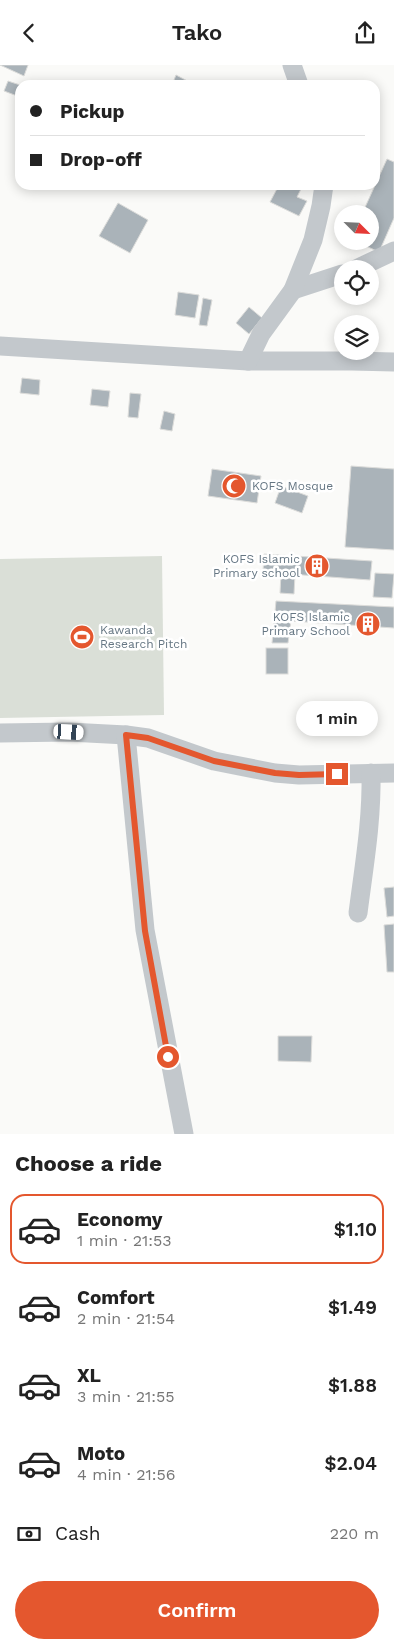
<!DOCTYPE html>
<meta charset="utf-8">
<style>
body{margin:0;font-family:"Work Sans",sans-serif;background:#f2f2f2;color:#222;height:100vh;display:flex;flex-direction:column;font-size:19px;white-space:nowrap}
*{box-sizing:border-box;margin:0}
p{font-size:16px;color:#767676}
.icon{flex:none;width:28px;height:28px;fill:none;stroke:currentColor;stroke-width:2;stroke-linecap:round;stroke-linejoin:round}
.map{position:relative;height:1069px;overflow:hidden}
.panel{display:flex;flex-direction:column;background:#fff;flex:1}
.panel>*{flex:none}
.top-card{position:absolute;left:15px;top:15px;width:365px;height:110px;border-radius:15px;box-shadow:0 2px 12px #0003;display:grid;align-content:center;height:110px;padding:0 15px;background:#fff}
.needle{width:32px;rotate:114deg}
.buttons{position:absolute;left:334px;top:140px;display:grid;gap:10px}
.buttons a{display:grid;place-items:center;width:45px;height:45px;border-radius:50%;background:#fff;box-shadow:0 2px 12px #0003;font-size:25px}
.end{position:absolute;width:22px;height:22px;margin:-11px;border:6px solid #e4572e;background:#fff;box-shadow:0 0 0 2px #fff}
.from{border-radius:50%}
.bubble{position:absolute;height:35px;border-radius:18px;background:#fff;box-shadow:0 2px 12px #0003;font-size:16px;font-weight:600;line-height:35px;text-align:center}
.car{position:absolute;width:15px;height:30px;margin:-15px -8px;border-radius:6px;box-shadow:0 0 4px 1px #0007;background:linear-gradient(#fff 24%,#345 0 40%,#fff 0 76%,#345 0 86%,#fff 0)}
.top-card b{display:flex;align-items:center;gap:18px;height:48px;font-size:19px}
.top-card b+b{border-top:1px solid #e0e0e0}
.top-card i{width:12px;height:12px;background:#222}
ul{padding:0;list-style:none}
li{display:flex;align-items:center;gap:15px;height:70px;margin:0 10px 8px;padding:0 5px;border:2px solid transparent;border-radius:15px}
li div{flex:1}
li b{display:block;font-size:19px}
li em{font-style:normal;font-weight:600}
li.current{border-color:#e4572e}
li>.icon{width:45px;height:45px;stroke-width:1.5}
h2{padding:0 15px;font-size:22px;line-height:60px}
.pay{display:flex;align-items:center;gap:12px;height:55px;padding:0 15px;font-size:19px}
.pay p{margin-inline-start:auto}
.primary-button{display:flex;gap:10px;margin-top:auto;padding:10px 15px}
.primary-button a{flex:1;height:58px;border-radius:30px;background:#e4572e;color:#fff;font-size:20px;font-weight:600;line-height:58px;text-align:center}
header{display:flex;justify-content:space-between;align-items:center;height:65px;padding:0 15px;background:#fff;font-size:22px;font-weight:600}
.map>svg:first-child{display:block}
.garden{fill:#dadfd7}
.building{fill:#aab3b9;stroke:#dcdcda}
.lines{fill:none;stroke-linecap:round;stroke-linejoin:round}
.minor{stroke:#c3c8cc;stroke-width:19}
.route{stroke:#e4572e;stroke-width:6}
.labels{text-anchor:middle;dominant-baseline:central;stroke-width:5;stroke-linejoin:round;paint-order:stroke}
.poi-label{font-size:12px;fill:#657683;stroke:#fff;text-anchor:start}
</style>
<header><svg class="icon" aria-label="back" viewBox="0 0 24 24"><path d="M15 5l-7 7 7 7"/></svg>Tako<svg class="icon" aria-label="share" viewBox="0 0 24 24"><path d="M12 15V3M7 8l5-5 5 5M5 13v7h14v-7"/></svg></header>
<div class="map">
<svg width="394" height="1069" viewBox="0 0 394 1069">
<rect width="100%" height="100%" fill="#fafaf8"/>
<path class="garden" d="M 162,491 L 164,650 L 0,653 L 0,494 Z"/>
<g class="building">
<path d="M 0,0 L 28,0 L 24,11 Z"/>
<path d="M 176,10 L 195,20 L 172,20 Z"/>
<path d="M 8,16 L 20,20 L 20,32 L 4,26 Z"/>
<path d="M 387,94 L 394,97 L 394,153 L 379,187 L 355,176 L 370,176 L 370,149 L 362,149 Z"/>
<path d="M 279,120 L 303,120 L 297,132 L 307,136 L 299,151 L 270,137 Z"/>
<path d="M 118,138 L 148,155 L 130,188 L 99,171 Z"/>
<path d="M 178,227 L 199,230 L 195,253 L 175,250 Z"/>
<path d="M 203,233 L 212,235 L 207,261 L 199,260 Z"/>
<path d="M 249,242 L 262,253 L 249,269 L 236,258 Z"/>
<path d="M 22,313 L 40,315 L 39,330 L 20,328 Z"/>
<path d="M 92,324 L 110,326 L 108,342 L 90,340 Z"/>
<path d="M 130,328 L 141,329 L 138,353 L 128,352 Z"/>
<path d="M 164,346 L 175,349 L 172,366 L 160,364 Z"/>
<path d="M 351,401 L 394,404 L 394,485 L 345,482 Z"/>
<path d="M 212,404 L 261,411 L 257,438 L 208,431 Z"/>
<path d="M 281,421 L 308,431 L 302,448 L 275,438 Z"/>
<path d="M 264,489 L 372,496 L 370,515 L 263,507 Z"/>
<path d="M 281,508 L 295,509 L 294,529 L 280,528 Z"/>
<path d="M 375,508 L 394,509 L 392,533 L 373,532 Z"/>
<path d="M 276,536 L 394,542 L 394,563 L 291,556 L 288,578 L 272,578 Z"/>
<rect x="266" y="583" width="22" height="26"/>
<path d="M 394,822 L 394,851 L 387,852 L 384,823 Z"/>
<path d="M 394,859 L 394,907 L 387,907 L 384,860 Z"/>
<path d="M 278,971 L 312,971 L 311,997 L 278,996 Z"/>
</g>
<g class="lines">
<g class="minor">
<path d="M 292,0 L 299,20"/>
<path d="M 356,204 L 394,186"/>
<path d="M 293,225 L 342,209"/>
<path d="M 0,281 L 248,296 L 352,296 L 394,297"/>
<path d="M 248,296 L 261,269 L 293,225 L 313,175 L 321,141 L 324,120"/>
<path d="M 0,668 L 69,667 L 126,670 L 148,673 L 214,696 L 275,708 L 299,710 L 394,708"/>
<path d="M 126,670 L 145,865 L 184,1069"/>
<path d="M 358,848 C 364,801 372,756 371,708"/>
</g>
</g>
<g class="lines">
<path class="route" d="M 168,992 L 145,866 L 126,670 L 148,673 L 214,696 L 275,708 L 299,710 L 337,709"/>
</g>
<defs>
<symbol id="mosque-disc" viewBox="-11 -11 22 22"><circle r="9.5" fill="#e4572e" stroke="#fff"/><path d="M3.5-4.9A6 6 0 1 0 3.5 4.9A5 5 0 1 1 3.5-4.9Z" fill="#fff"/></symbol>
<symbol id="building-disc" viewBox="-11 -11 22 22"><circle r="9.5" fill="#e4572e" stroke="#fff"/><path d="M-4-6H4V6H1V3H-1V6H-4ZM-2.5-4.3h1.7v1.8h-1.7ZM.8-4.3h1.7v1.8H.8ZM-2.5-1h1.7V.8h-1.7ZM.8-1h1.7V.8H.8Z" fill="#fff"/></symbol>
<symbol id="stadium-disc" viewBox="-11 -11 22 22"><circle r="9.5" fill="#e4572e" stroke="#fff"/><path d="M0-5a6.5 5 0 1 0 0 10a6.5 5 0 1 0 0-10ZM-3.5-1.8h7v3.6h-7Z" fill="#fff"/></symbol>
</defs>
<g fill-rule="evenodd">
<use href="#mosque-disc" x="220" y="407" width="28" height="28"/>
<use href="#building-disc" x="303" y="487" width="28" height="28"/>
<use href="#building-disc" x="354" y="545" width="28" height="28"/>
<use href="#stadium-disc" x="68" y="558" width="28" height="28"/>
</g>
<g class="labels">
<g class="poi-label">
<text x="252" y="421">KOFS Mosque</text>
<text x="300" y="494" text-anchor="end">KOFS Islamic<tspan x="300" dy="14">Primary school</tspan></text>
<text x="350" y="552" text-anchor="end">KOFS Islamic<tspan x="350" dy="14">Primary School</tspan></text>
<text x="100" y="565">Kawanda<tspan x="100" dy="14">Research Pitch</tspan></text>
</g>
</g>
</svg>
<div class="buttons">
<a><svg class="needle" viewBox="-14 -14 28 28"><path d="M0-13l5 13h-10z" fill="#e53935"/><path d="M0 13l5-13h-10z" fill="#767676"/></svg></a>
<a><svg class="icon" aria-label="locate" viewBox="0 0 24 24"><circle cx="12" cy="12" r="6"/><path d="M12 2v4M12 18v4M2 12h4M18 12h4"/></svg></a>
<a><svg class="icon" aria-label="layers" viewBox="0 0 24 24"><path d="M12 4l9 5-9 5-9-5zM3 14l9 5 9-5"/></svg></a>
</div>
<i class="end from" style="left:168px;top:992px"></i>
<i class="end" style="left:337px;top:709px"></i>
<div class="bubble" style="left:296px;top:636px;width:82px">1 min</div>
<i class="car" style="left:69px;top:667px;rotate:93deg"></i>
<div class="top-card">
<b><i class="from"></i>Pickup</b>
<b><i></i>Drop-off</b>
</div>
</div>
<section class="panel">
<h2>Choose a ride</h2>
<ul>
<li class="current"><svg class="icon" aria-label="car" viewBox="0 0 24 24"><path d="M5 17H2v-5l4-1 3-4h7l3 4 3 1v5h-3M9 17h6M6 11h13"/><circle cx="7" cy="17" r="2"/><circle cx="17" cy="17" r="2"/></svg><div><b>Economy</b><p>1 min · 21:53</p></div><em>$1.10</em></li>
<li><svg class="icon" aria-label="car" viewBox="0 0 24 24"><path d="M5 17H2v-5l4-1 3-4h7l3 4 3 1v5h-3M9 17h6M6 11h13"/><circle cx="7" cy="17" r="2"/><circle cx="17" cy="17" r="2"/></svg><div><b>Comfort</b><p>2 min · 21:54</p></div><em>$1.49</em></li>
<li><svg class="icon" aria-label="car" viewBox="0 0 24 24"><path d="M5 17H2v-5l4-1 3-4h7l3 4 3 1v5h-3M9 17h6M6 11h13"/><circle cx="7" cy="17" r="2"/><circle cx="17" cy="17" r="2"/></svg><div><b>XL</b><p>3 min · 21:55</p></div><em>$1.88</em></li>
<li><svg class="icon" aria-label="car" viewBox="0 0 24 24"><path d="M5 17H2v-5l4-1 3-4h7l3 4 3 1v5h-3M9 17h6M6 11h13"/><circle cx="7" cy="17" r="2"/><circle cx="17" cy="17" r="2"/></svg><div><b>Moto</b><p>4 min · 21:56</p></div><em>$2.04</em></li>
</ul>
<div class="pay"><svg class="icon" aria-label="cash" viewBox="0 0 24 24"><path d="M3 7h18v10H3z"/><circle cx="12" cy="12" r="2"/></svg>Cash<p>220 m</p></div>
<div class="primary-button"><a>Confirm</a></div>
</section>
